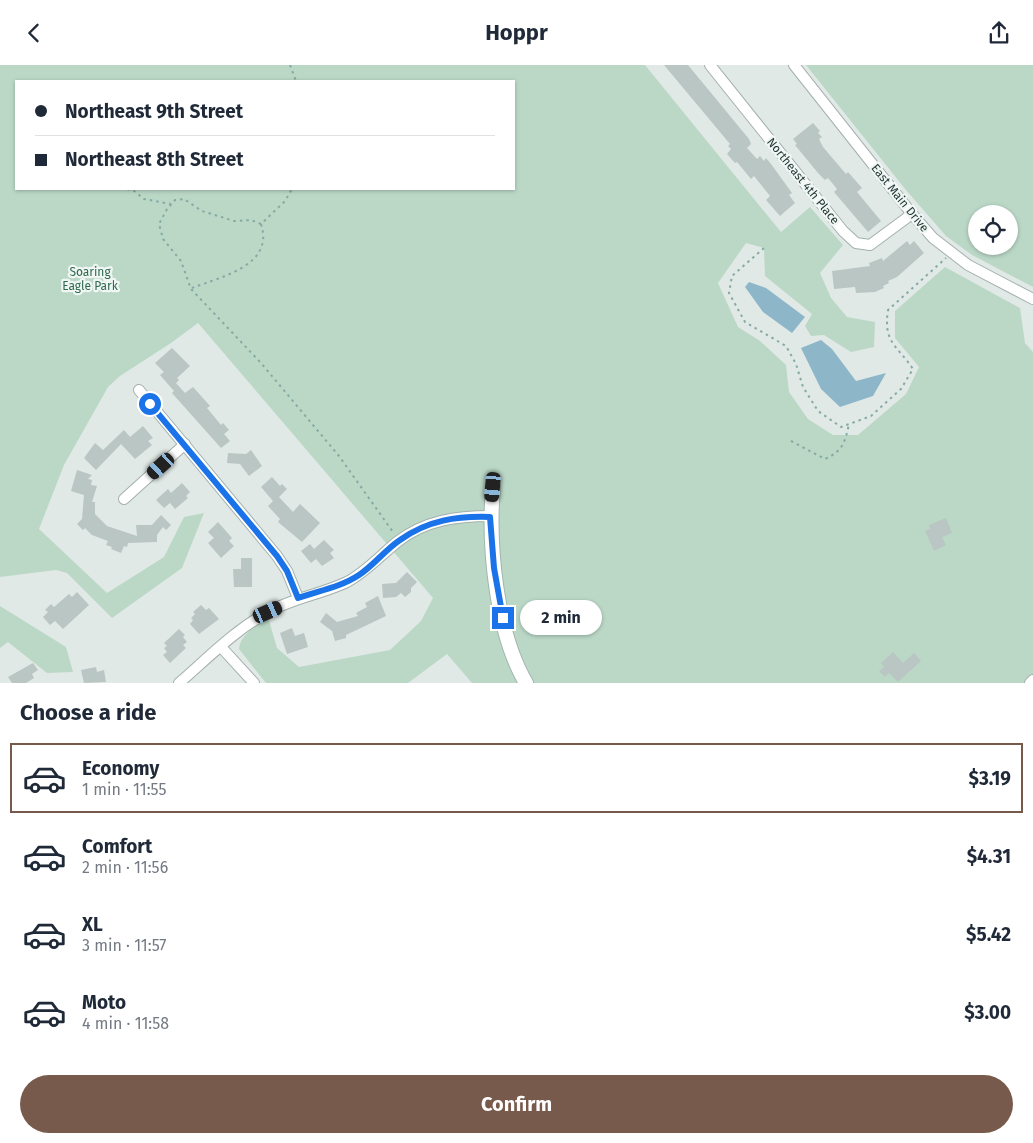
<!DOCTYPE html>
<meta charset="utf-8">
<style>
body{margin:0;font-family:"Fira Sans",sans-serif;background:#f2f2f3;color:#1f2937;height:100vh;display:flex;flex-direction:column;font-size:19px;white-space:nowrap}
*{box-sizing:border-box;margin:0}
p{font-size:16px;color:#747a83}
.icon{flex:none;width:28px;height:28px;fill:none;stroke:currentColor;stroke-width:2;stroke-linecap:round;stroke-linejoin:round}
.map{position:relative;height:618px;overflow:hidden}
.side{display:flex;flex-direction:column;background:#fff;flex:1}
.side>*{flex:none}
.banner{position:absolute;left:15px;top:15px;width:500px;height:110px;border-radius:0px;box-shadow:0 1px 4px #0004;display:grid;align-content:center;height:110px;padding:0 20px;background:#fff}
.tools{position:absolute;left:968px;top:140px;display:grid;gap:10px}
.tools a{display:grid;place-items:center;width:50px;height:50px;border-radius:50%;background:#fff;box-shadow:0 1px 4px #0004;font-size:25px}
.end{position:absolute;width:22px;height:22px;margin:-11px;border:6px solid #1a73e8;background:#fff;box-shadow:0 0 0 2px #fff}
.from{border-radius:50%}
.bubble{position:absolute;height:35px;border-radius:18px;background:#fff;box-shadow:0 1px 4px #0004;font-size:16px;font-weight:700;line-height:35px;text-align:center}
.car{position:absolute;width:15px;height:30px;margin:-15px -8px;border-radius:6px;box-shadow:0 0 4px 1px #0007;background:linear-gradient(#222 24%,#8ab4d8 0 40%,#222 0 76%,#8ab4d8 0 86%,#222 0)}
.banner b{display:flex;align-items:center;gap:18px;height:48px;font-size:19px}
.banner b+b{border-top:1px solid #e0e1e3}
.banner i{width:12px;height:12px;background:#1f2937}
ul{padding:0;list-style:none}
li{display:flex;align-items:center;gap:15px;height:70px;margin:0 10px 8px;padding:0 10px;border:2px solid transparent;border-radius:0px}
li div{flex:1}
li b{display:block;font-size:19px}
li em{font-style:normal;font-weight:700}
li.on{border-color:#775a4b}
li>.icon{width:45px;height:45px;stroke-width:1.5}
h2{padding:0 20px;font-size:22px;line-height:60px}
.primary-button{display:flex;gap:10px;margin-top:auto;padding:10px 20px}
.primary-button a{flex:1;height:58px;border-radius:30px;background:#775a4b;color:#fff;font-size:20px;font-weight:700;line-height:58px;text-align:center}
header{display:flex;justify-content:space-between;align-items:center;height:65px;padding:0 20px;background:#fff;font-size:22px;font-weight:700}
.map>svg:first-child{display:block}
.green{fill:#bbd8c7;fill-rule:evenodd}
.water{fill:#8db7c9}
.building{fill:#b9c6c3}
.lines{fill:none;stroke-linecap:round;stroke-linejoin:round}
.street-casing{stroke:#a4b0ad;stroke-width:12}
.secondary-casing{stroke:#a1b4af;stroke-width:16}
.path{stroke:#84aaa3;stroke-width:2;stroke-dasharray:2.5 4;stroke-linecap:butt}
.street{stroke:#fff;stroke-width:10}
.secondary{stroke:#fff;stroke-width:14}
.route{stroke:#1a73e8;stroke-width:6}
.labels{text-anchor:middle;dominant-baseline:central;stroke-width:4.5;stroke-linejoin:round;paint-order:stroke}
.street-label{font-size:12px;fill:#233835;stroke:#f0f6f4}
.park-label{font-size:12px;fill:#316a4f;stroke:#f0f6f4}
</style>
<header><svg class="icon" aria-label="back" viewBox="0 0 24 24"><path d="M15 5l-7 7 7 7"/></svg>Hoppr<svg class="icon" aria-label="share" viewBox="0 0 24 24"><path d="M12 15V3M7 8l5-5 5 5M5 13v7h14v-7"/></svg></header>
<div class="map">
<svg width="1033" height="618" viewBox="0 0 1033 618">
<rect width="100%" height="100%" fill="#e0e9e6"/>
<g class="green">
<path d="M 0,0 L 645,0 L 781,167 L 810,142 L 843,180 L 820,208 L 831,233 L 847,252 L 875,257 L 874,282 L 851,287 L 824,270 L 811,271 L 805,261 L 812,249 L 765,211 L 764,183 L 746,178 L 718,218 L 738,262 L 760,276 L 786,300 L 789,327 L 808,354 L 833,370 L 858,370 L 906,329 L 919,302 L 895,273 L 895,246 L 945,202 L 1020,243 L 1025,278 L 1033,287 L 1033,618 L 472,618 L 447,589 L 408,618 L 266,618 L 239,584 C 240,569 257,561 268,552 L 277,583 L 299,602 L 390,585 L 421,556 L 433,533 L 198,258 L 171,278 L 120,311 L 108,322 L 64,400 L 39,464 L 107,528 L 164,492 L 184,452 L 204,448 L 182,503 L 112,553 L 67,508 L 56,505 L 0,512 ZM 16,16 L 514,16 L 514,124 L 16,124 Z"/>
<path d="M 806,0 L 1033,0 L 1033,222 L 972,190 L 946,171 L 906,125 ZM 976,149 L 1009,149 L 1009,181 L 976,181 Z"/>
<path d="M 0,541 L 66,582 L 73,607 L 47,608 L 8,577 L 0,583 Z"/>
</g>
<g class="water">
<path d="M 749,217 L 766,223 L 805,252 L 792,268 L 763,247 L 745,222 Z"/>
<path d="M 821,275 L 832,284 L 856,316 L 886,308 L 873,331 L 840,342 L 821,324 L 801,283 Z"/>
</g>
<g class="building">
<path d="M 664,0 L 688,0 L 749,74 L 751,79 L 747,83 L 757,94 L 760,91 L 764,96 L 766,93 L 771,99 L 792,128 L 789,130 L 795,138 L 780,151 L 766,135 L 770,131 L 754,111 L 751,114 L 737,97 L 735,98 L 727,89 L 731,84 L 728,81 L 730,79 Z"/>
<path d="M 813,58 L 820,66 L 818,68 L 822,72 L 819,74 L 823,82 L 846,109 L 848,107 L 862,123 L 857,127 L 881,156 L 868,167 L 834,127 L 837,124 L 828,113 L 825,115 L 818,108 L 795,80 L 797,79 L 793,74 Z"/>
<path d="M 907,176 L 910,180 L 914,176 L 924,188 L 897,212 L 888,216 L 889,218 L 883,221 L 884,223 L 875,227 L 856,228 L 855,222 L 834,224 L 832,206 L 870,201 L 869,198 L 882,193 L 883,196 Z"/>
<path d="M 172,283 L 190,301 L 177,313 L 179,315 L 176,318 L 185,328 L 193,322 L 210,341 L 207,343 L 221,360 L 223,358 L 229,365 L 224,369 L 230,376 L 221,383 L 172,328 L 174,326 L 160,310 L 164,307 L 155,298 Z"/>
<path d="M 143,361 L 153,373 L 148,376 L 152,380 L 135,394 L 121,379 L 96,405 L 84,393 L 95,378 L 103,385 L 124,365 L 130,372 Z"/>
<path d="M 251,385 L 262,401 L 249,411 L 240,399 L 227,398 L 228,388 L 246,389 Z"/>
<path d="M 77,405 L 92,410 L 88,414 L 92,415 L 91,420 L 97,421 L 92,437 L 95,437 L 95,449 L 107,461 L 137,471 L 136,460 L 152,460 L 161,450 L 171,460 L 166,465 L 163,462 L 157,470 L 157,477 L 128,478 L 127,482 L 124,481 L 121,488 L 111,484 L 112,482 L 106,480 L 108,476 L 92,470 L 85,463 L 83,465 L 77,459 L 82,454 L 84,430 L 71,426 Z"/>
<path d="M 272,412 L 280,421 L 282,419 L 287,424 L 279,432 L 293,447 L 300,439 L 320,458 L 302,477 L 278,457 L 280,454 L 268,441 L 273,436 L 261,422 Z"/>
<path d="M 182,418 L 190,427 L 186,431 L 188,433 L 175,444 L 170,438 L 164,443 L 156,435 L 168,424 L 171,428 Z"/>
<path d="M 946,453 L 952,468 L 942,472 L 946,480 L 934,486 L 925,466 L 930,464 L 929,460 Z"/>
<path d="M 218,457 L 232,473 L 229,476 L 234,481 L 221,493 L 208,478 L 214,473 L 208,467 Z"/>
<path d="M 324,475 L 334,485 L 330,488 L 334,493 L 322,501 L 316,494 L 311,498 L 301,486 L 310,479 L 314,484 Z"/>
<path d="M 241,493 L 252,493 L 252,522 L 234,522 L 233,504 L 241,504 Z"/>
<path d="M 407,507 L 417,517 L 411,523 L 411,527 L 405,532 L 401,528 L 396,532 L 383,533 L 382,519 L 396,518 Z"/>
<path d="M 77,527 L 89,540 L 63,564 L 55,556 L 50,560 L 43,552 L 48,547 L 45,545 L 51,539 L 54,542 L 69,529 L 72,532 Z"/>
<path d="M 378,531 L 386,551 L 346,570 L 346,573 L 335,576 L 332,566 L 320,557 L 326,548 L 337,557 L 358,551 L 356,548 L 367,542 L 365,538 Z"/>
<path d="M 201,540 L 206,545 L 209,543 L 219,554 L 199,569 L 190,559 L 193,555 L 191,553 L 195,549 L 193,547 Z"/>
<path d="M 292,563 L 295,571 L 304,568 L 308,582 L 287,589 L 280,568 Z"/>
<path d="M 179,564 L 185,570 L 183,572 L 187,577 L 183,580 L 186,583 L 170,598 L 163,590 L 167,587 L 164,583 L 167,581 L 164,578 Z"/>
<path d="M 893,587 L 903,598 L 914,588 L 921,596 L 898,617 L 889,608 L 885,612 L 879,606 L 884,602 L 881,598 Z"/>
<path d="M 33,598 L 38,605 L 32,609 L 34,613 L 26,618 L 12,618 L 8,612 Z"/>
<path d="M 96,602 L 97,607 L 104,605 L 106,617 L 84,618 L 81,605 Z"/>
</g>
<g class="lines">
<defs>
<g id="street">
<path d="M 710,0 L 843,166 L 856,178 L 870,180 L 912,149"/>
<path d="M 794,0 L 912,149 L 933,173 L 968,200 L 1033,234"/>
<path d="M 139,325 L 277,491 L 287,506 L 298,533"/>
<path d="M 124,434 L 185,379"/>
<path d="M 221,582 L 254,618"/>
<path d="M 179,618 C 208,593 235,565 268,547 C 293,533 322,529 347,517 C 366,507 381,490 397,477 C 425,455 457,451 491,451"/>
<path d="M 1030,618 L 1033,615"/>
</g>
<path id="secondary" d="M 493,422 C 488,480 496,567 526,618"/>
</defs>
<use href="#street" class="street-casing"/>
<use href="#secondary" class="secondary-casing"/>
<g class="path">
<path d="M 290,0 L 296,16"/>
<path d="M 127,124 L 134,126 L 144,134 L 171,139"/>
<path d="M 261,159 L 251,155 L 234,156 L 202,146 L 184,134 L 175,135 L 167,144 L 159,159 L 163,174 L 181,196 L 191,224 L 261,298 L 339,391 L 393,467"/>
<path d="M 764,183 L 732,211 L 729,228 L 745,257 L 786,281 L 796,299 L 803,322 L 818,346 L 841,362 L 871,351 L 901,324 L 913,304 C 897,280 883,278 888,245 L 946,193"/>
<path d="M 192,223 C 220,212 275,201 261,159 L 285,136 L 292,124"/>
<path d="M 791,376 L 825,394 C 843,386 845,377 849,359"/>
</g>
<use href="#street" class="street"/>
<use href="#secondary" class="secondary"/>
</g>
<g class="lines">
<path class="route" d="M 150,339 L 277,491 L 287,506 L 298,533 C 318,526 341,522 359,510 C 374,500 385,485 400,475 C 428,455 457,451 490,452 L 494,503 L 503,553"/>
</g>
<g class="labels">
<g class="street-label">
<text transform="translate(803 116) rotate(51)">Northeast 4th Place</text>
<text transform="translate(900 133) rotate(51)">East Main Drive</text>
</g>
<g class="park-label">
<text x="90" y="207">Soaring<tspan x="90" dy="14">Eagle Park</tspan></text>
</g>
</g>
</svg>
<div class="tools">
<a><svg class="icon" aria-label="locate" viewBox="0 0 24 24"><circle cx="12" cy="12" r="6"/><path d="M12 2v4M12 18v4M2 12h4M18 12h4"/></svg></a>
</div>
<i class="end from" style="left:150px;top:339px"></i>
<i class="end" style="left:503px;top:553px"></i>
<div class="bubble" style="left:520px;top:535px;width:82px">2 min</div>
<i class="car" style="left:161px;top:401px;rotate:228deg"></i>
<i class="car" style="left:493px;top:422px;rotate:185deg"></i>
<i class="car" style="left:268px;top:547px;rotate:66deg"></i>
<div class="banner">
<b><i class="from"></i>Northeast 9th Street</b>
<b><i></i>Northeast 8th Street</b>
</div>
</div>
<section class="side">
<h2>Choose a ride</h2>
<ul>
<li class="on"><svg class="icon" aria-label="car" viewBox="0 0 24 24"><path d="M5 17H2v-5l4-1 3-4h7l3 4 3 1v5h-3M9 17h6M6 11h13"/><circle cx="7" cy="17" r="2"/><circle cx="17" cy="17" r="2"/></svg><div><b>Economy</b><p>1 min · 11:55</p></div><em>$3.19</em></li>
<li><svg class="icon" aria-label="car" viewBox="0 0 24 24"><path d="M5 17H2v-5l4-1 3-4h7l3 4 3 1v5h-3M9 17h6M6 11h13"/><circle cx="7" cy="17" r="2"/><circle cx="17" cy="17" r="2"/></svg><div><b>Comfort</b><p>2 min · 11:56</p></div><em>$4.31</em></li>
<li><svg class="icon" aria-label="car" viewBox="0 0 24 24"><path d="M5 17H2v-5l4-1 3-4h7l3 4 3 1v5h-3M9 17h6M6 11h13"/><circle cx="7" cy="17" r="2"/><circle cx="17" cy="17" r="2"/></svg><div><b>XL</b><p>3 min · 11:57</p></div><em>$5.42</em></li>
<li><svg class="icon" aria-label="car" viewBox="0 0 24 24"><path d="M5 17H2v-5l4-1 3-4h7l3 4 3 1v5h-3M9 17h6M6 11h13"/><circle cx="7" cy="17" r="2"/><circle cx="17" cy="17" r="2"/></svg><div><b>Moto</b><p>4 min · 11:58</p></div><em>$3.00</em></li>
</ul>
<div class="primary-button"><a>Confirm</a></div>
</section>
